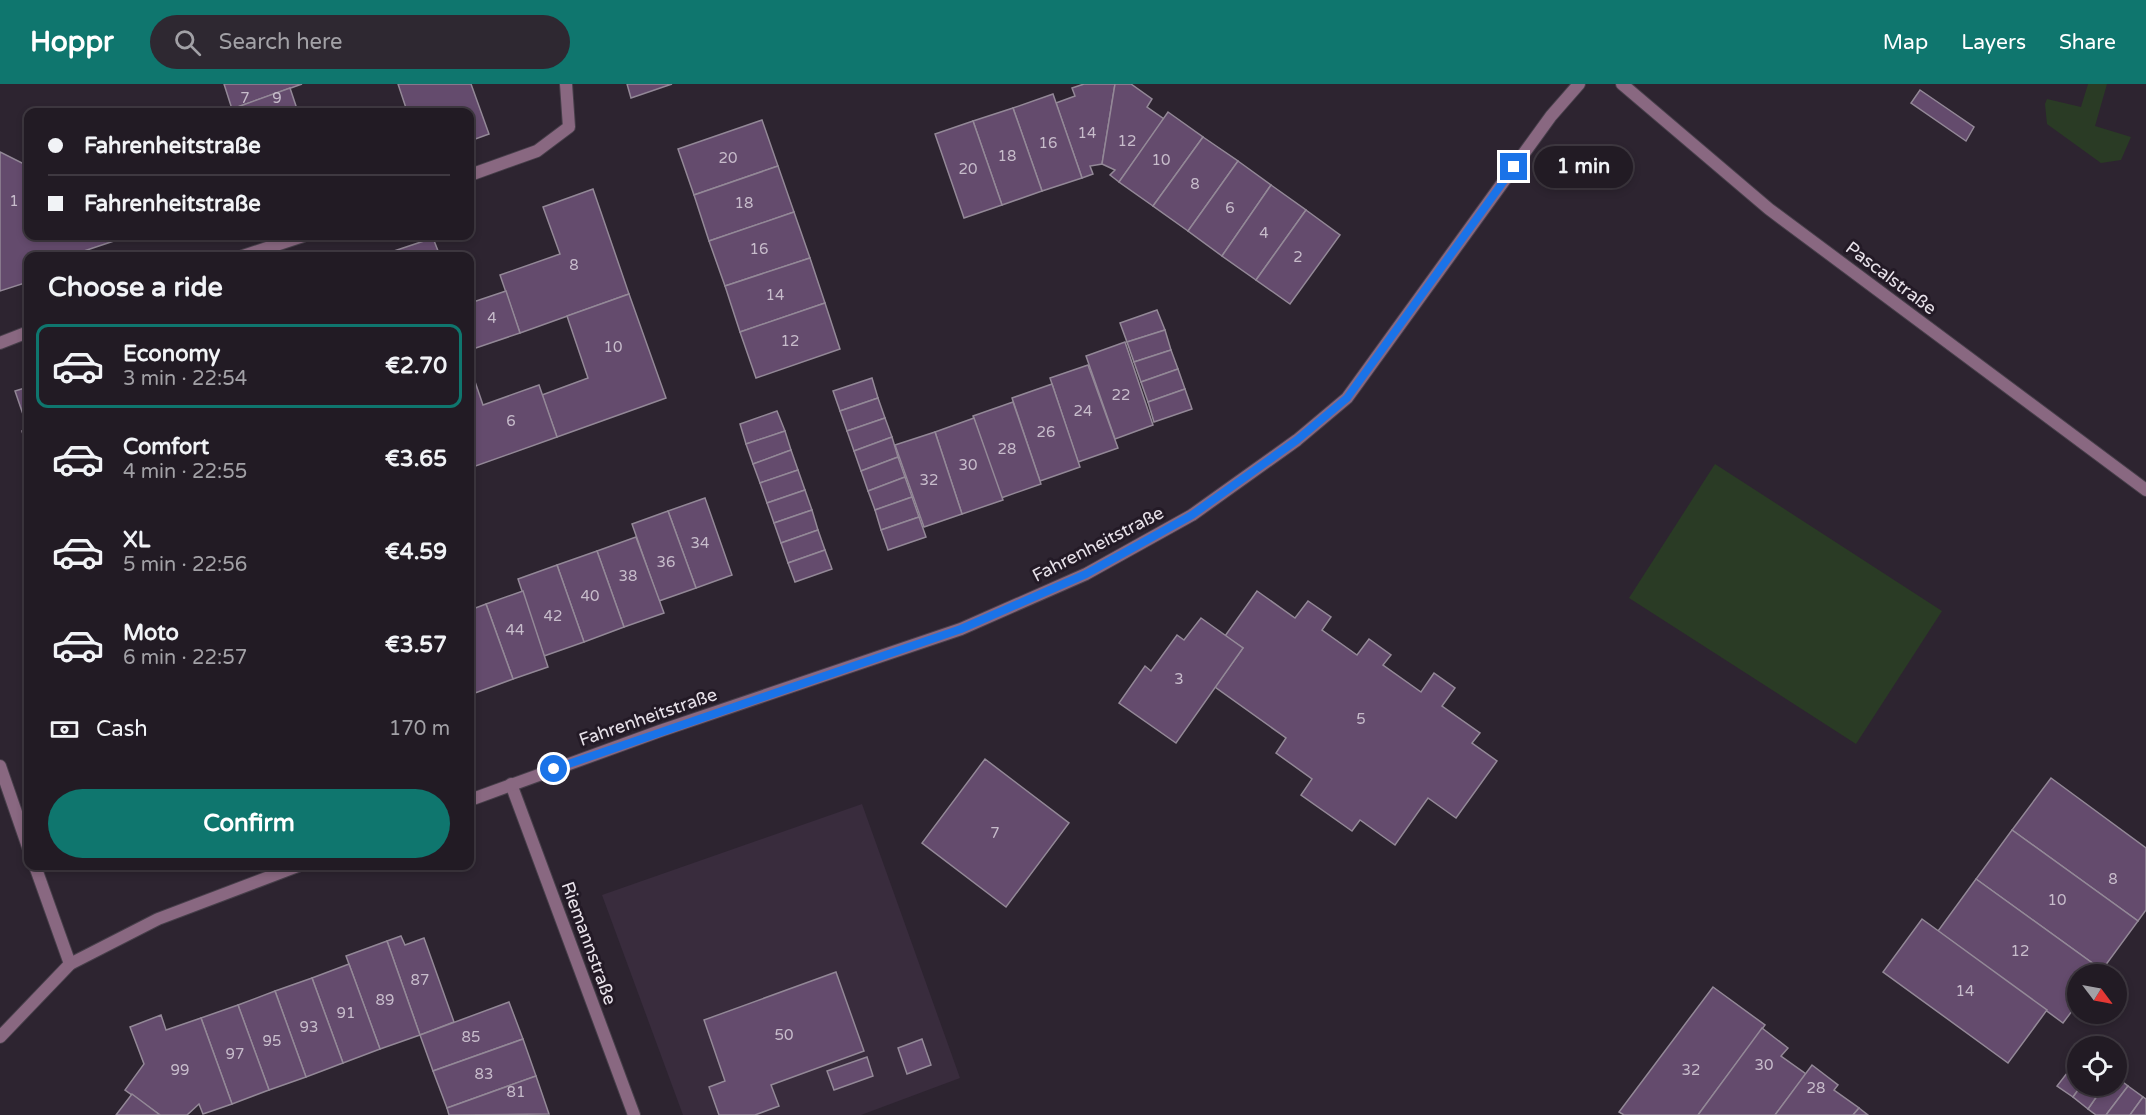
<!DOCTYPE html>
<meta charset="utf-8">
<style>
body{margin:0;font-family:"Varela Round",sans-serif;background:#2e2831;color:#f1f3f6;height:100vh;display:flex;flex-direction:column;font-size:22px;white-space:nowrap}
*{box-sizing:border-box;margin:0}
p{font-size:20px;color:#a2a1a6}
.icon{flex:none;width:33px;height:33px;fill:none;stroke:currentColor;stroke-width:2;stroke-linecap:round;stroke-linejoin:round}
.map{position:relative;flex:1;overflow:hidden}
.sheet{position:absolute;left:24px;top:168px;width:450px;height:618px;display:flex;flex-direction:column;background:#221b24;border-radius:12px;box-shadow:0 3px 9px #0003,0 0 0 2px #3f3941}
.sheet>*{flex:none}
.banner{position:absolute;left:24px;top:24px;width:450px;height:132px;border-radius:12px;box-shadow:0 3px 9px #0003,0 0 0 2px #3f3941;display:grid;align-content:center;height:132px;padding:0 24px;background:#221b24}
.needle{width:39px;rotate:122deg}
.buttons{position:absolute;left:2067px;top:880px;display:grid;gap:12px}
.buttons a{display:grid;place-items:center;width:60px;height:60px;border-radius:50%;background:#221b24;box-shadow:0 3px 9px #0003,0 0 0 2px #3f3941;font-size:30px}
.end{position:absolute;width:27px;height:27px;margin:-14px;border:8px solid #1a73e8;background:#fff;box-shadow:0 0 0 3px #fff}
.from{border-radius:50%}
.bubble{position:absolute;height:42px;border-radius:21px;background:#221b24;box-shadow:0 3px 9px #0003,0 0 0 2px #3f3941;font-size:20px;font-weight:800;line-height:42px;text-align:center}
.banner b{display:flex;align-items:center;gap:21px;height:57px;font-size:22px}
.banner b+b{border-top:2px solid #3f3941}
.banner i{width:15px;height:15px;background:#f1f3f6}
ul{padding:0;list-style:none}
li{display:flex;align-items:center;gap:18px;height:84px;margin:0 12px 9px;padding:0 12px;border:3px solid transparent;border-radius:12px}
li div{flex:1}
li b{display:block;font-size:22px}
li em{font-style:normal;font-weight:800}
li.active{border-color:#0f766e}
li>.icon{width:54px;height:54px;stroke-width:1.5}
h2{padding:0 24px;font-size:27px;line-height:72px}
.pay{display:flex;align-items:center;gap:15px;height:66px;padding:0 24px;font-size:22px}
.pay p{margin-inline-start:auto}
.cta{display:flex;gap:12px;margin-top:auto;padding:12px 24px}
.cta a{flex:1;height:69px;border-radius:36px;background:#0f766e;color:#fff;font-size:24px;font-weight:800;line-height:69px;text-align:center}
header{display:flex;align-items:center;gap:36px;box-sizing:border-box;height:84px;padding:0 30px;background:#0f766e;color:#fff}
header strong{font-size:28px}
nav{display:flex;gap:33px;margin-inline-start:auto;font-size:21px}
.search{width:420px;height:54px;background:#2e2831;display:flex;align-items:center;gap:15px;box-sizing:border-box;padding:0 21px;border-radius:33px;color:#a2a1a6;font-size:22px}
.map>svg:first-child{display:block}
.built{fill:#392c3d}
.green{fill:#2a3b25}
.building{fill:#644b6d;stroke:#938897;stroke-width:1.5}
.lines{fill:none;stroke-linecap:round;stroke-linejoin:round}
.minor-casing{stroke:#473f4a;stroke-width:14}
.tertiary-casing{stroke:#473f4a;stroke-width:14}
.minor{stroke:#896881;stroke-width:12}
.tertiary{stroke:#896881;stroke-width:12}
.route{stroke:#1a73e8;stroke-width:8}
.labels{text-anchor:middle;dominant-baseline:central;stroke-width:6;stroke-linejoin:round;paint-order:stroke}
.number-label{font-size:15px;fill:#c7bccb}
.street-label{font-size:18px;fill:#e8e2ea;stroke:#231a26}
</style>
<header>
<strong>Hoppr</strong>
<div class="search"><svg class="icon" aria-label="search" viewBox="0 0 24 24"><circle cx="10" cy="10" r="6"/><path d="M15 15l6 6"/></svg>Search here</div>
<nav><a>Map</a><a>Layers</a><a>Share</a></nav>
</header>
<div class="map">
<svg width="2146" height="1031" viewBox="0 0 2146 1031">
<rect width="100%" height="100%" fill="#2d2430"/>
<path class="built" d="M 862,720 L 960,994 L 861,1031 L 683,1031 L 602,811 Z"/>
<g class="green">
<path d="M 2088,0 L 2107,0 L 2095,42 L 2131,53 L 2121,76 L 2101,79 L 2047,40 L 2045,20 L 2047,15 L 2081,23 Z"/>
<path d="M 1715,380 L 1942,527 L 1856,660 L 1629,514 Z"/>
</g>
<g class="building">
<path d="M 224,0 L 302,0 L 232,25 Z"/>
<path d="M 398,0 L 471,0 L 489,50 L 470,57 L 470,28 L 393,28 L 406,24 Z"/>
<path d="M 627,0 L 672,0 L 631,14 Z"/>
<path d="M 1084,0 L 1115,0 L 1102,80 L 1090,82 L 1093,90 L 1082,94 L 1056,19 L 1075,12 L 1072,4 Z"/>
<path d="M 1115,0 L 1131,0 L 1152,15 L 1147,23 L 1164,35 L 1119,98 L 1110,91 L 1115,86 L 1102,80 Z"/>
<path d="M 290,4 L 298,28 L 233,28 L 232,25 Z"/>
<path d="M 1920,6 L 1974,43 L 1966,57 L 1911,19 Z"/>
<path d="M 1053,10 L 1082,94 L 1042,107 L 1013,24 Z"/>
<path d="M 1013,24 L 1042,107 L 1002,121 L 973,37 Z"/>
<path d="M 1168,28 L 1203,53 L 1153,122 L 1119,98 Z"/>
<path d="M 762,36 L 778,82 L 694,111 L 678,65 Z"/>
<path d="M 973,37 L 1002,121 L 964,134 L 935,50 Z"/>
<path d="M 1203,53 L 1238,77 L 1188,147 L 1153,122 Z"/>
<path d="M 0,68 L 28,82 L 28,152 L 129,152 L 69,172 L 28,172 L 28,198 L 0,207 Z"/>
<path d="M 1238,77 L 1271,101 L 1222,172 L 1188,147 Z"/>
<path d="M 778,82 L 794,128 L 709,157 L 694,111 Z"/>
<path d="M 1271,101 L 1306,126 L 1256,196 L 1222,172 Z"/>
<path d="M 593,105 L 629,210 L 520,249 L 500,191 L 560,170 L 543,123 Z"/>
<path d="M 1306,126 L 1340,151 L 1290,220 L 1256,196 Z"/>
<path d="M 794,128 L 810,174 L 725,202 L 709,157 Z"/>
<path d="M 433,154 L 440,172 L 379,172 Z"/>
<path d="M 810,174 L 825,219 L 740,248 L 725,202 Z"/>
<path d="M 506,207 L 520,249 L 470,266 L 470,219 Z"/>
<path d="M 629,210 L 666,314 L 557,353 L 542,311 L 588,294 L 567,232 Z"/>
<path d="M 825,219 L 840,265 L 756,294 L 740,248 Z"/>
<path d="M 1157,226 L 1165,246 L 1127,258 L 1120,239 Z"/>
<path d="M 1165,246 L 1171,266 L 1134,278 L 1127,258 Z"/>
<path d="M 1125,258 L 1153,341 L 1115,355 L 1086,272 Z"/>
<path d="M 1171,266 L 1178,285 L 1141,298 L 1134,278 Z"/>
<path d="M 1088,281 L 1118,364 L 1078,378 L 1050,294 Z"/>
<path d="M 470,283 L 483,321 L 539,301 L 557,353 L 470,384 Z"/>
<path d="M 1178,285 L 1185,305 L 1148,318 L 1141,298 Z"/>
<path d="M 872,294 L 878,314 L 840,327 L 833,307 Z"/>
<path d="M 1052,300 L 1080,383 L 1040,397 L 1012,314 Z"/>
<path d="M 28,303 L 28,345 L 15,307 Z"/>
<path d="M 1185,305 L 1192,325 L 1154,338 L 1148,318 Z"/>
<path d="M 878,314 L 885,334 L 847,347 L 840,327 Z"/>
<path d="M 1013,318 L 1041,400 L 1001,414 L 973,332 Z"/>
<path d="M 777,327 L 785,347 L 746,360 L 740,340 Z"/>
<path d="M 885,334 L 892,353 L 854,367 L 847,347 Z"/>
<path d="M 974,334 L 1003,416 L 962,430 L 935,348 Z"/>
<path d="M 28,345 L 28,368 L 22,347 Z"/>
<path d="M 785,347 L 791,366 L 753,380 L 746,360 Z"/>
<path d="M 935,348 L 962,430 L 924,443 L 895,361 Z"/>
<path d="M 892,353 L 898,373 L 861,387 L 854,367 Z"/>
<path d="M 791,366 L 798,386 L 760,399 L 753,380 Z"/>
<path d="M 898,373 L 905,393 L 868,407 L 861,387 Z"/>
<path d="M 798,386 L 805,406 L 767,419 L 760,399 Z"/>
<path d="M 905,393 L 912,413 L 875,426 L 868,407 Z"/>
<path d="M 805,406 L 812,426 L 774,439 L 767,419 Z"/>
<path d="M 912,413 L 919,433 L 881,446 L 875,426 Z"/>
<path d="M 705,414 L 732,491 L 696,504 L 668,427 Z"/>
<path d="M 812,426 L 818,446 L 781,459 L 774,439 Z"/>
<path d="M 668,427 L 696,504 L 659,517 L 632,440 Z"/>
<path d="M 919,433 L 926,453 L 888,466 L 881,446 Z"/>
<path d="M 818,446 L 825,466 L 788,479 L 781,459 Z"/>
<path d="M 636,453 L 664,529 L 624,543 L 597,467 Z"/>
<path d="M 825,466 L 832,485 L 795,498 L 788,479 Z"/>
<path d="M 597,467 L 624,543 L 584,558 L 557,481 Z"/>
<path d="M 557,481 L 584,558 L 544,572 L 518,495 Z"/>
<path d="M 523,507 L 548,583 L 513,595 L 486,520 Z"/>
<path d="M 1257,507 L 1295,534 L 1308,517 L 1331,533 L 1322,546 L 1357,571 L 1369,555 L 1391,571 L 1383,581 L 1421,608 L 1434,589 L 1455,604 L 1442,622 L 1480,649 L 1472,659 L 1497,677 L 1456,734 L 1428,714 L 1395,761 L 1360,736 L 1352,747 L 1301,711 L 1312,695 L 1276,669 L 1286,654 L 1215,603 L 1243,564 L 1225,552 Z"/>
<path d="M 486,520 L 513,595 L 475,609 L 470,593 L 470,526 Z"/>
<path d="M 1201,534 L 1243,564 L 1176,659 L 1119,619 L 1145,582 L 1151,587 L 1177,551 L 1184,556 Z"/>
<path d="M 985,675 L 1069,739 L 1006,823 L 922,759 Z"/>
<path d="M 2051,694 L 2146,764 L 2146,826 L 2138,837 L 2012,746 Z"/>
<path d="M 2012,746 L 2138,837 L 2102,886 L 1976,795 Z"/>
<path d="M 1976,795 L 2102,886 L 2098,891 L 2078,891 L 2078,919 L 2063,939 L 1938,847 Z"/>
<path d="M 1922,835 L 2047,926 L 2008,979 L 1883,888 Z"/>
<path d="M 401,852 L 405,861 L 424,854 L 454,938 L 420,951 L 387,857 Z"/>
<path d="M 387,857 L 420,951 L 380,965 L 346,872 Z"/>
<path d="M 349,880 L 380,965 L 343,979 L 312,894 Z"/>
<path d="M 836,888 L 864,967 L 771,1001 L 779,1022 L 755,1031 L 719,1031 L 709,1003 L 725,997 L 704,936 Z"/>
<path d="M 312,894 L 343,979 L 306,993 L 275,907 Z"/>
<path d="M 1713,903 L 1765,941 L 1698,1031 L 1624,1031 L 1619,1028 Z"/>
<path d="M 275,907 L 306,993 L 269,1006 L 238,921 Z"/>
<path d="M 509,918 L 523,955 L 433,987 L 420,951 Z"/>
<path d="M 238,921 L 269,1006 L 232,1020 L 201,934 Z"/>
<path d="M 161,931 L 166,946 L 201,934 L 232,1020 L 203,1030 L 199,1020 L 187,1031 L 160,1031 L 125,1006 L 144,980 L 130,943 Z"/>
<path d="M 1762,944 L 1788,964 L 1781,972 L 1806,990 L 1775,1031 L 1698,1031 Z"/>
<path d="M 523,955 L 536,992 L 447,1024 L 433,987 Z"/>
<path d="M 922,955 L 931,981 L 907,990 L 898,964 Z"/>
<path d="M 867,973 L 873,992 L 834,1006 L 827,987 Z"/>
<path d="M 2078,975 L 2078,1002 L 2081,1002 L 2073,1013 L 2057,1002 Z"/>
<path d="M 1812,981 L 1838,1001 L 1834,1006 L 1859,1024 L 1853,1031 L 1775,1031 Z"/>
<path d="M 536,992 L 549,1030 L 449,1031 L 447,1024 Z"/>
<path d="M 2116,993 L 2128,1002 L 2106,1031 L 2096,1031 L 2088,1025 L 2104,1002 L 2116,1002 Z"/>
<path d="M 2081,1002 L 2104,1002 L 2088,1025 L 2073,1013 Z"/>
<path d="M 2128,1002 L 2143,1013 L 2130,1031 L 2106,1031 Z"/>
<path d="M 132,1010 L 160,1031 L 116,1031 Z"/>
<path d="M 2143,1013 L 2146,1015 L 2146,1031 L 2130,1031 Z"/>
<path d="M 1859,1024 L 1868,1031 L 1853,1031 Z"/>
</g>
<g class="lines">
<defs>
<g id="minor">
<path d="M 470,91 L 537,67 L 569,43 L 566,0"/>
<path d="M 243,172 L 303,152"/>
<path d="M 0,259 L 28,248"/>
<path d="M 0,682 L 28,763"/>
<path d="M 511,700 L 634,1031"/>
<path d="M 470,716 L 660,647 L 961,545 L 1086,490 L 1192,431 L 1297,356 L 1347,314 L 1551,32 L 1579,0"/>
<path d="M 35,782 L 70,880"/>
<path d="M 0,953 L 70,880 L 158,835 L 298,782"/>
</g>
<path id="tertiary" d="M 1622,0 L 1769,125 L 2146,406"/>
</defs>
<use href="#minor" class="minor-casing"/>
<use href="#tertiary" class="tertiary-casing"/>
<use href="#minor" class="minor"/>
<use href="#tertiary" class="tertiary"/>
</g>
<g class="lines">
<path class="route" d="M 554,685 L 961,545 L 1086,490 L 1192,431 L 1297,356 L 1347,314 L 1514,83"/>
</g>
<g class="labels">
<g class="number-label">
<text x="245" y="14">7</text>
<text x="277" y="14">9</text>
<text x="1087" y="49">14</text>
<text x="1127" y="57">12</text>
<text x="1048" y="59">16</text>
<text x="1007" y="72">18</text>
<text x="728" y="74">20</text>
<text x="1161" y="76">10</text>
<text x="968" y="85">20</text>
<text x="1195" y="100">8</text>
<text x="14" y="117">1</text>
<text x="744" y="119">18</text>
<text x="1230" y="124">6</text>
<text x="1264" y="149">4</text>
<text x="759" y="165">16</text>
<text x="1298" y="173">2</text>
<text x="574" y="181">8</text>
<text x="775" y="211">14</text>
<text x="492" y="234">4</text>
<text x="790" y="257">12</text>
<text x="613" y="263">10</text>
<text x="1121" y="311">22</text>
<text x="1083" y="327">24</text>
<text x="511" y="337">6</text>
<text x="1046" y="348">26</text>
<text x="1007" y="365">28</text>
<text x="968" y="381">30</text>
<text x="929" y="396">32</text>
<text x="700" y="459">34</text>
<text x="666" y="478">36</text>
<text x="628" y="492">38</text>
<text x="590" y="512">40</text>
<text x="553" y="532">42</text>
<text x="515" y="546">44</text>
<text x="1179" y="595">3</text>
<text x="1361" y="635">5</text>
<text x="995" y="749">7</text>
<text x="2113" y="795">8</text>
<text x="2057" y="816">10</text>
<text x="2020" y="867">12</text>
<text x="420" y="896">87</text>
<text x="1965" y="907">14</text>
<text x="385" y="916">89</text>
<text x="346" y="929">91</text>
<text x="309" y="943">93</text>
<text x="784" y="951">50</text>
<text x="471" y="953">85</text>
<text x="272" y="957">95</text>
<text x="235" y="970">97</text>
<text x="1764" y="981">30</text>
<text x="180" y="986">99</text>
<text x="1691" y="986">32</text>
<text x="484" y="990">83</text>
<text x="1816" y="1004">28</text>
<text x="516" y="1008">81</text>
</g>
<g class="street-label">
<text transform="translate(1891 194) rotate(37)">Pascalstraße</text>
<text transform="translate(1098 460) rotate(-27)">Fahrenheitstraße</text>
<text transform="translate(648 633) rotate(-19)">Fahrenheitstraße</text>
<text transform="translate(589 859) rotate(70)">Riemannstraße</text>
</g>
</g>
</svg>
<div class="buttons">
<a><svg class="needle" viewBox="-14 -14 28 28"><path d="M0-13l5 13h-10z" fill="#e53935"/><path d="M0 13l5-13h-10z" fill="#a2a1a6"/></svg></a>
<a><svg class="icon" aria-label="locate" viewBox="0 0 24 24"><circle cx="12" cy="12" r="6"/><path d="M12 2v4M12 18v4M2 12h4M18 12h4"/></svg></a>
</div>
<i class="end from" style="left:554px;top:685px"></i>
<i class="end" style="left:1514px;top:83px"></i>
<div class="bubble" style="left:1534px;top:62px;width:99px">1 min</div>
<div class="banner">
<b><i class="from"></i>Fahrenheitstraße</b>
<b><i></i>Fahrenheitstraße</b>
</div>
<section class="sheet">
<h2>Choose a ride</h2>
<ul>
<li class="active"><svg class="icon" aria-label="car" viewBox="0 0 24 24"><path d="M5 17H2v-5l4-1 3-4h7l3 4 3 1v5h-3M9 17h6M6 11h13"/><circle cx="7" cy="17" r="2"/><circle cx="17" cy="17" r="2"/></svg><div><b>Economy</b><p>3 min · 22:54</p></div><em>€2.70</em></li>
<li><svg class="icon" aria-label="car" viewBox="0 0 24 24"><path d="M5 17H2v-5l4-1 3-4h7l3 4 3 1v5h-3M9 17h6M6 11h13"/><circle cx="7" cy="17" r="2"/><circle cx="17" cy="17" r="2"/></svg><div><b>Comfort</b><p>4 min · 22:55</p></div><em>€3.65</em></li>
<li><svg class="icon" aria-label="car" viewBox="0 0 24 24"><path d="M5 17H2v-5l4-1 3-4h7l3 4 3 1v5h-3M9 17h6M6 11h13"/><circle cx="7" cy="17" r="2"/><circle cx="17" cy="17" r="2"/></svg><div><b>XL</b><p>5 min · 22:56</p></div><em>€4.59</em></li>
<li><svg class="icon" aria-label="car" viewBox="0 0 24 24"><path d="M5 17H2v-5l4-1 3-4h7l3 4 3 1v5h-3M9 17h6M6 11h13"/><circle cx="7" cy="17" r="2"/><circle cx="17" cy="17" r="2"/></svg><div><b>Moto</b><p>6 min · 22:57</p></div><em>€3.57</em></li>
</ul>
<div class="pay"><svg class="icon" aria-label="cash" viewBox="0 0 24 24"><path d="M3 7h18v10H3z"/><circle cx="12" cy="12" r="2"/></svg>Cash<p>170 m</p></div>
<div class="cta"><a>Confirm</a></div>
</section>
</div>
